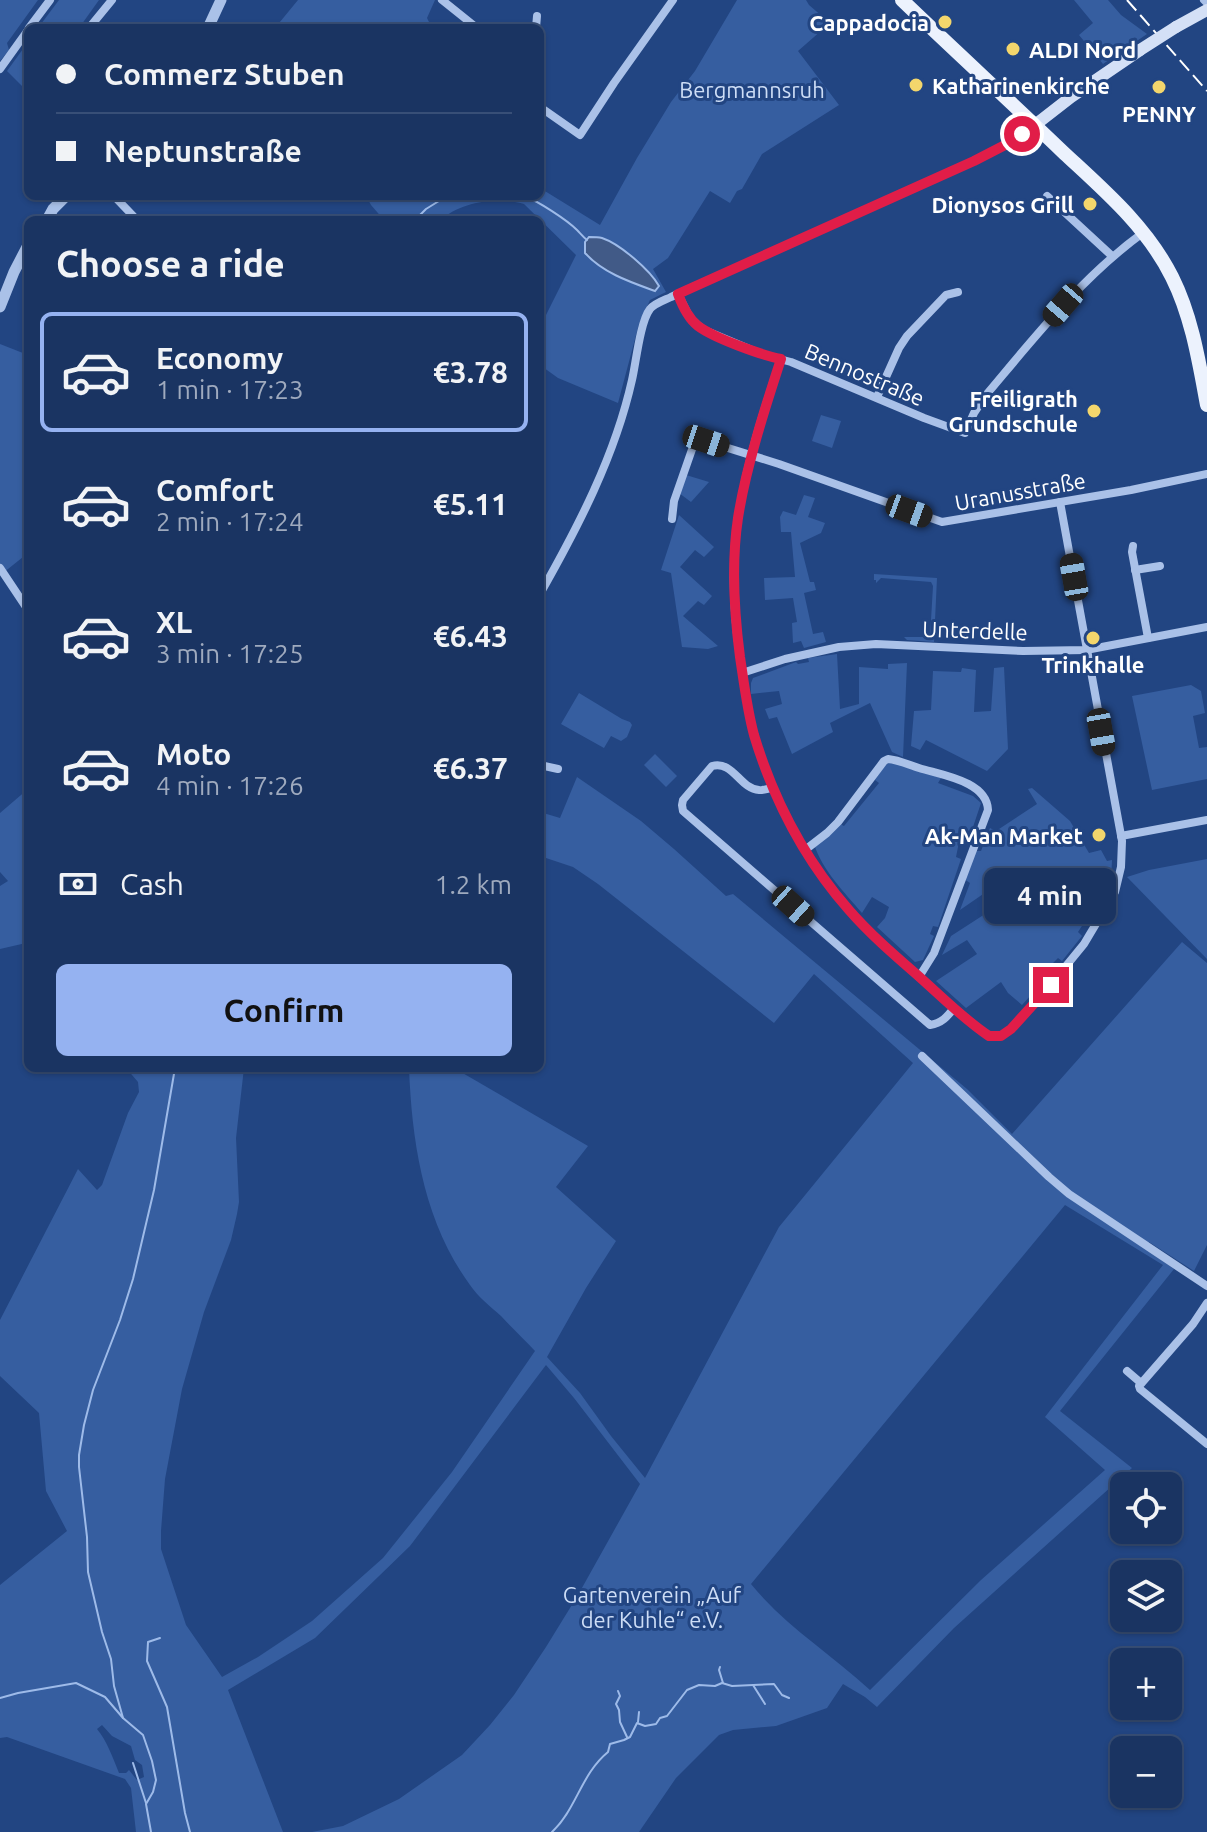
<!DOCTYPE html>
<meta charset="utf-8">
<style>
body{margin:0;font-family:Ubuntu,sans-serif;background:#273f6b;color:#f1f3f6;height:100vh;display:flex;flex-direction:column;font-size:30px;white-space:nowrap}
*{box-sizing:border-box;margin:0}
p{font-size:26px;color:#9faabe}
.icon{flex:none;width:44px;height:44px;fill:none;stroke:currentColor;stroke-width:2;stroke-linecap:round;stroke-linejoin:round}
.map{position:relative;flex:1;overflow:hidden}
.sheet{position:absolute;left:24px;top:216px;width:520px;height:856px;display:flex;flex-direction:column;background:#1a3462;border-radius:12px;box-shadow:0 2px 6px #0004,0 0 0 2px #384f77}
.sheet>*{flex:none}
.banner{position:absolute;left:24px;top:24px;width:520px;height:176px;border-radius:12px;box-shadow:0 2px 6px #0004,0 0 0 2px #384f77;display:grid;align-content:center;height:176px;padding:0 32px;background:#1a3462}
.tools{position:absolute;left:1110px;top:1472px;display:grid;gap:16px}
.tools a{display:grid;place-items:center;width:72px;height:72px;border-radius:12px;background:#1a3462;box-shadow:0 2px 6px #0004,0 0 0 2px #384f77;font-size:40px}
.end{position:absolute;width:36px;height:36px;margin:-18px;border:10px solid #e11d48;background:#fff;box-shadow:0 0 0 4px #fff}
.from{border-radius:50%}
.bubble{position:absolute;height:56px;border-radius:12px;background:#1a3462;box-shadow:0 2px 6px #0004,0 0 0 2px #384f77;font-size:26px;font-weight:600;line-height:56px;text-align:center}
.car{position:absolute;width:24px;height:48px;margin:-24px -12px;border-radius:10px;box-shadow:0 0 6px 2px #0007;background:linear-gradient(#222 24%,#8ab4d8 0 40%,#222 0 76%,#8ab4d8 0 86%,#222 0)}
.banner b{display:flex;align-items:center;gap:28px;height:76px;font-size:30px}
.banner b+b{border-top:2px solid #384f77}
.banner i{width:20px;height:20px;background:#f1f3f6}
ul{padding:0;list-style:none}
li{display:flex;align-items:center;gap:24px;height:120px;margin:0 16px 12px;padding:0 16px;border:4px solid transparent;border-radius:12px}
li div{flex:1}
li b{display:block;font-size:30px}
li em{font-style:normal;font-weight:600}
li.current{border-color:#95b2f1}
li>.icon{width:72px;height:72px;stroke-width:1.5}
h2{padding:0 32px;font-size:36px;line-height:96px}
.pay{display:flex;align-items:center;gap:20px;height:88px;padding:0 32px;font-size:30px}
.pay p{margin-inline-start:auto}
.action{display:flex;gap:16px;margin-top:auto;padding:16px 32px}
.action a{flex:1;height:92px;border-radius:12px;background:#95b2f1;color:#111;font-size:32px;font-weight:600;line-height:92px;text-align:center}
.map>svg:first-child{display:block}
.green{fill:#365ea0;fill-rule:evenodd}
.water{fill:#415a87;stroke:#9ebbe9;stroke-width:2}
.lines{fill:none;stroke-linecap:round;stroke-linejoin:round}
.stream{stroke:#9ebbe9;stroke-width:2}
.minor{stroke:#aac1e8;stroke-width:8}
.tertiary{stroke:#aac1e8;stroke-width:11}
.secondary{stroke:#d4e0f6;stroke-width:12}
.primary{stroke:#ecf2fd;stroke-width:14}
.rail{stroke:#fff;stroke-width:2;stroke-dasharray:14 6;stroke-linecap:butt}
.secondary-bridge{stroke:#d4e0f6;stroke-width:12}
.route{stroke:#e11d48;stroke-width:10}
.poi-dot{fill:#f3d66c;stroke:#224582;stroke-width:3}
.labels{text-anchor:middle;dominant-baseline:central;stroke-width:6;stroke-linejoin:round;paint-order:stroke}
.poi-label{font-size:22px;font-weight:bold;fill:#fff;stroke:#224582;text-anchor:end}
.park-label{font-size:22px;fill:#cdddf6;stroke:#224582}
.street-label{font-size:22px;fill:#fff;stroke:#224582}
</style>
<div class="map">
<svg width="1207" height="1832" viewBox="0 0 1207 1832">
<rect width="100%" height="100%" fill="#224582"/>
<g class="green">
<path d="M 0,0 L 38,0 L 7,43 L 9,50 L 0,61 Z"/>
<path d="M 59,0 L 99,0 L 79,28 L 38,28 Z"/>
<path d="M 298,0 L 435,0 L 427,18 L 432,28 L 275,28 Z"/>
<path d="M 737,0 L 806,0 L 809,5 L 830,23 L 798,51 L 839,105 L 762,154 L 742,189 L 737,191 L 730,203 L 710,191 L 668,258 L 653,269 L 666,292 L 650,300 L 639,324 L 618,403 L 558,378 L 540,365 L 540,327 L 576,255 L 524,204 C 499,196 460,202 441,220 L 384,220 L 371,205 L 366,196 L 540,196 L 540,188 L 600,225 L 637,158 L 671,102 L 695,71 Z"/>
<path d="M 1074,0 L 1108,0 L 1121,15 L 1147,34 L 1103,64 L 1079,35 L 1093,23 Z"/>
<path d="M 28,42 L 28,92 L 7,71 Z"/>
<path d="M 0,344 L 28,355 L 28,553 L 3,573 L 0,568 Z"/>
<path d="M 821,415 L 841,421 L 832,448 L 812,441 Z"/>
<path d="M 686,475 L 709,482 L 691,502 L 679,493 Z"/>
<path d="M 804,495 L 815,498 L 808,517 L 825,523 L 821,533 L 800,543 L 810,582 L 814,582 L 816,590 L 804,593 L 813,634 L 823,632 L 826,642 L 804,648 L 801,641 L 793,643 L 792,623 L 797,622 L 793,598 L 765,600 L 764,578 L 795,577 L 791,532 L 781,532 L 780,517 L 783,511 L 796,515 Z"/>
<path d="M 679,515 L 714,547 L 704,557 L 695,550 L 680,567 L 712,596 L 704,605 L 698,601 L 683,616 L 718,646 L 708,649 L 682,647 L 671,573 L 661,570 Z"/>
<path d="M 874,574 L 937,578 L 934,642 L 907,640 L 904,637 L 930,637 L 933,586 L 931,582 L 881,578 L 876,583 L 876,580 L 874,580 Z"/>
<path d="M 837,654 L 840,709 L 859,704 L 859,667 L 888,669 L 888,664 L 907,663 L 903,757 L 892,752 L 870,703 L 830,723 L 833,732 L 792,754 L 777,717 L 769,719 L 765,709 L 782,704 L 779,691 L 751,694 L 751,683 L 753,678 L 796,662 L 798,664 L 809,662 L 808,658 Z"/>
<path d="M 1004,667 L 1008,749 L 987,771 L 926,740 L 920,750 L 911,746 L 914,711 L 931,710 L 933,671 L 961,672 L 962,668 L 976,670 L 974,712 L 991,711 L 994,668 Z"/>
<path d="M 1191,685 L 1201,691 L 1205,713 L 1193,716 L 1199,748 L 1207,747 L 1207,779 L 1152,790 L 1132,696 Z"/>
<path d="M 579,693 L 622,719 L 630,722 L 632,725 L 627,737 L 621,741 L 611,736 L 604,748 L 561,724 Z"/>
<path d="M 655,754 L 677,776 L 666,787 L 644,765 Z"/>
<path d="M 892,762 L 941,778 L 938,783 L 973,796 L 981,803 L 968,842 L 959,842 L 956,857 L 961,859 L 938,927 L 933,926 L 930,934 L 934,936 L 923,960 L 915,962 L 877,927 L 885,918 L 889,907 L 872,897 L 862,913 C 845,893 822,870 814,844 L 840,824 L 844,826 L 879,783 L 875,780 L 884,765 Z"/>
<path d="M 577,777 L 641,821 L 674,849 L 726,896 L 733,894 L 967,1089 L 1012,1134 L 1182,942 L 1207,963 L 1207,1245 L 1194,1271 L 1149,1242 L 1146,1249 L 1174,1269 L 1060,1411 L 1132,1468 L 954,1628 L 877,1707 L 865,1697 L 843,1684 L 827,1708 L 776,1726 L 733,1730 L 719,1735 L 676,1778 L 639,1832 L 312,1832 L 343,1826 L 399,1799 L 462,1755 L 490,1725 L 514,1695 L 546,1647 L 578,1595 L 640,1484 L 574,1398 L 546,1365 L 410,1546 L 315,1638 L 228,1690 L 283,1832 L 136,1832 L 131,1788 L 125,1779 L 7,1737 L 0,1738 L 0,1585 L 67,1531 L 46,1491 L 39,1413 L 0,1376 L 0,1320 L 78,1169 L 97,1190 L 102,1185 L 128,1113 L 139,1092 L 138,1082 L 126,1068 L 244,1068 L 236,1138 L 239,1202 L 237,1214 L 231,1240 L 204,1312 L 182,1389 L 165,1479 L 161,1531 L 161,1549 L 186,1625 L 222,1677 L 258,1657 L 312,1621 L 383,1558 L 452,1472 L 535,1351 C 524,1339 512,1328 501,1316 C 490,1306 478,1297 470,1285 C 424,1222 412,1144 409,1068 L 454,1068 L 588,1146 L 556,1187 L 616,1241 L 586,1288 L 547,1357 L 580,1393 L 611,1436 L 645,1478 L 779,1227 L 913,1063 L 814,974 L 774,1023 L 598,884 L 573,867 L 540,856 L 540,812 L 560,818 ZM 1065,1205 L 1163,1265 L 1045,1417 L 1105,1470 L 981,1580 L 870,1690 C 830,1653 785,1626 751,1584 ZM 102,1725 L 112,1736 L 131,1746 L 135,1760 L 142,1765 L 144,1777 L 137,1780 L 129,1770 L 126,1773 L 119,1773 C 113,1758 107,1741 97,1729 Z"/>
<path d="M 1032,788 L 1070,821 L 1089,853 L 1101,850 L 1107,861 L 1112,860 C 1112,881 1105,896 1095,914 L 1091,912 L 1078,932 L 1082,936 L 1062,961 L 1058,958 L 1045,971 L 1049,975 L 1022,1005 L 1008,993 L 1001,982 L 966,1008 L 936,981 L 977,954 L 967,940 L 942,955 L 951,936 L 999,905 L 989,890 L 960,910 L 970,883 L 964,879 L 974,851 L 981,851 L 990,828 L 996,831 L 1037,804 L 1028,789 Z"/>
<path d="M 28,789 L 28,945 L 26,943 L 0,949 L 0,886 L 8,881 L 0,872 L 0,813 Z"/>
<path d="M 1207,859 L 1207,959 L 1127,877 L 1149,870 Z"/>
</g>
<path class="water" d="M 589,237 C 593,237 598,237 602,238 C 620,244 650,270 659,286 L 655,291 C 630,282 603,273 585,253 L 585,242 Z"/>
<g class="lines">
<g class="stream">
<path d="M 524,196 C 538,201 567,220 577,230 C 580,233 583,237 587,240"/>
<path d="M 415,220 L 426,209 L 447,196"/>
<path d="M 160,1638 L 148,1642 L 147,1661 L 167,1707 L 185,1813 L 190,1832"/>
<path d="M 720,1667 L 719,1670 L 723,1683"/>
<path d="M 753,1685 L 765,1704"/>
<path d="M 618,1691 L 620,1696 L 616,1704 L 619,1710 L 620,1722 L 627,1737"/>
<path d="M 0,1698 L 18,1693 L 76,1683 L 105,1697 L 123,1718 L 143,1735 L 152,1761 L 156,1780 L 153,1792 L 146,1804 L 151,1832"/>
<path d="M 123,1718 L 114,1686 L 111,1659 L 102,1632 L 88,1572 L 87,1537 L 79,1467 L 79,1455 L 84,1425 L 93,1390 L 120,1320 L 133,1279 L 154,1190 L 175,1068"/>
<path d="M 638,1722 L 639,1712"/>
<path d="M 133,1763 L 146,1803"/>
<path d="M 552,1832 C 576,1810 581,1774 608,1752 L 610,1744 L 624,1740 L 630,1737 L 637,1723 L 645,1726 L 656,1724 L 660,1718 L 667,1716 L 687,1690 L 699,1685 L 715,1686 L 722,1683 L 732,1686 L 774,1684 L 782,1695 L 789,1698"/>
</g>
<g class="minor">
<path d="M 442,0 L 477,28"/>
<path d="M 1204,0 L 1207,3"/>
<path d="M 29,28 L 50,0"/>
<path d="M 89,28 L 112,0"/>
<path d="M 536,28 L 537,16"/>
<path d="M 0,69 L 28,30"/>
<path d="M 540,107 L 580,135 L 614,83 L 673,0"/>
<path d="M 114,196 L 137,220"/>
<path d="M 1047,196 L 1112,256"/>
<path d="M 678,294 L 689,316 L 695,323 L 704,330 L 764,355 L 791,362 L 924,418 L 965,433 L 974,413 L 986,395 C 1035,337 1082,277 1144,232"/>
<path d="M 781,359 C 764,409 746,465 738,518 C 731,564 733,611 740,657 C 744,683 747,709 754,735 C 773,799 805,860 849,910 C 871,936 898,958 924,981 C 945,1000 966,1020 989,1036 L 1001,1036 L 1011,1029 L 1048,988 L 1084,944 L 1115,892 L 1121,867 L 1122,841 L 1060,502"/>
<path d="M 877,397 L 899,348 L 907,336 L 946,295 L 958,292"/>
<path d="M 672,519 L 674,501 L 696,438 L 779,464 L 942,522 L 1131,490 L 1207,474"/>
<path d="M 1133,546 L 1132,552 L 1148,638"/>
<path d="M 0,568 L 28,610"/>
<path d="M 1135,570 L 1160,566"/>
<path d="M 540,594 C 578,527 615,456 632,380 C 636,363 640,322 650,309 C 655,303 665,300 671,297 L 974,161 L 1007,144 L 1035,125"/>
<path d="M 742,673 L 785,659 L 839,647 L 876,644 L 1023,651 L 1086,650 L 1207,627"/>
<path d="M 540,765 L 558,769"/>
<path d="M 772,788 C 770,788 761,791 759,790 C 740,789 733,760 712,766 L 683,800 L 682,805 L 683,811 L 930,1025 C 942,1023 947,1017 954,1008"/>
<path d="M 1121,836 L 1207,820"/>
<path d="M 805,850 L 827,833 L 838,822 L 884,761 L 888,759 C 899,760 909,765 919,768 C 941,775 987,781 988,810 L 934,953 L 919,977"/>
<path d="M 922,1056 L 1049,1177 L 1069,1194 L 1207,1286"/>
<path d="M 1207,1303 L 1193,1324 L 1139,1386 L 1140,1389 L 1207,1444"/>
<path d="M 1127,1371 L 1141,1383"/>
</g>
<g class="tertiary">
<path d="M 208,28 L 221,0"/>
<path d="M 47,220 L 53,209 L 66,196"/>
<path d="M 0,307 L 14,272 L 28,245"/>
</g>
<g class="secondary">
<path d="M 1176,27 L 1207,10"/>
<path d="M 1035,125 L 1071,97 L 1140,50"/>
</g>
<path class="primary" d="M 902,0 C 956,52 1011,102 1065,154 C 1105,191 1147,227 1172,277 C 1192,317 1199,362 1207,405"/>
<path class="rail" d="M 1127,0 L 1207,91"/>
<path class="secondary-bridge" d="M 1140,50 L 1176,27"/>
</g>
<g class="lines">
<path class="route" d="M 1022,134 L 1007,144 L 974,161 L 678,294 C 682,305 689,319 698,326 C 714,338 761,355 781,359 C 765,408 746,467 738,518 C 731,564 734,611 740,657 C 744,683 747,709 754,735 C 773,798 805,860 849,910 C 869,933 892,953 915,973 C 939,994 962,1018 989,1036 L 1001,1036 L 1011,1029 L 1051,985"/>
</g>
<g class="poi-dot">
<circle cx="945" cy="22" r="8"/>
<circle cx="1013" cy="49" r="8"/>
<circle cx="916" cy="85" r="8"/>
<circle cx="1159" cy="87" r="8"/>
<circle cx="1090" cy="204" r="8"/>
<circle cx="1094" cy="411" r="8"/>
<circle cx="1093" cy="638" r="8"/>
<circle cx="1099" cy="835" r="8"/>
</g>
<g class="labels">
<g class="poi-label">
<text x="929" y="22">Cappadocia</text>
<text x="1029" y="49" text-anchor="start">ALDI Nord</text>
<text x="932" y="85" text-anchor="start">Katharinenkirche</text>
<text x="1159" y="113" text-anchor="middle">PENNY</text>
<text x="1074" y="204">Dionysos Grill</text>
<text x="1078" y="398">Freiligrath<tspan x="1078" dy="25">Grundschule</tspan></text>
<text x="1093" y="664" text-anchor="middle">Trinkhalle</text>
<text x="1083" y="835">Ak-Man Market</text>
</g>
<g class="park-label">
<text x="752" y="89">Bergmannsruh</text>
<text x="652" y="1594">Gartenverein „Auf<tspan x="652" dy="25">der Kuhle“ e.V.</tspan></text>
</g>
<g class="street-label">
<text transform="translate(865 374) rotate(23)">Bennostraße</text>
<text transform="translate(1020 491) rotate(-10)">Uranusstraße</text>
<text transform="translate(975 630) rotate(2)">Unterdelle</text>
</g>
</g>
</svg>
<div class="tools">
<a><svg class="icon" aria-label="locate" viewBox="0 0 24 24"><circle cx="12" cy="12" r="6"/><path d="M12 2v4M12 18v4M2 12h4M18 12h4"/></svg></a>
<a><svg class="icon" aria-label="layers" viewBox="0 0 24 24"><path d="M12 4l9 5-9 5-9-5zM3 14l9 5 9-5"/></svg></a>
<a>+</a>
<a>−</a>
</div>
<i class="end from" style="left:1022px;top:134px"></i>
<i class="end" style="left:1051px;top:985px"></i>
<div class="bubble" style="left:984px;top:868px;width:132px">4 min</div>
<i class="car" style="left:1063px;top:305px;rotate:221deg"></i>
<i class="car" style="left:706px;top:441px;rotate:108deg"></i>
<i class="car" style="left:909px;top:511px;rotate:110deg"></i>
<i class="car" style="left:1074px;top:577px;rotate:350deg"></i>
<i class="car" style="left:1101px;top:732px;rotate:170deg"></i>
<i class="car" style="left:793px;top:906px;rotate:132deg"></i>
<div class="banner">
<b><i class="from"></i>Commerz Stuben</b>
<b><i></i>Neptunstraße</b>
</div>
<section class="sheet">
<h2>Choose a ride</h2>
<ul>
<li class="current"><svg class="icon" aria-label="car" viewBox="0 0 24 24"><path d="M5 17H2v-5l4-1 3-4h7l3 4 3 1v5h-3M9 17h6M6 11h13"/><circle cx="7" cy="17" r="2"/><circle cx="17" cy="17" r="2"/></svg><div><b>Economy</b><p>1 min · 17:23</p></div><em>€3.78</em></li>
<li><svg class="icon" aria-label="car" viewBox="0 0 24 24"><path d="M5 17H2v-5l4-1 3-4h7l3 4 3 1v5h-3M9 17h6M6 11h13"/><circle cx="7" cy="17" r="2"/><circle cx="17" cy="17" r="2"/></svg><div><b>Comfort</b><p>2 min · 17:24</p></div><em>€5.11</em></li>
<li><svg class="icon" aria-label="car" viewBox="0 0 24 24"><path d="M5 17H2v-5l4-1 3-4h7l3 4 3 1v5h-3M9 17h6M6 11h13"/><circle cx="7" cy="17" r="2"/><circle cx="17" cy="17" r="2"/></svg><div><b>XL</b><p>3 min · 17:25</p></div><em>€6.43</em></li>
<li><svg class="icon" aria-label="car" viewBox="0 0 24 24"><path d="M5 17H2v-5l4-1 3-4h7l3 4 3 1v5h-3M9 17h6M6 11h13"/><circle cx="7" cy="17" r="2"/><circle cx="17" cy="17" r="2"/></svg><div><b>Moto</b><p>4 min · 17:26</p></div><em>€6.37</em></li>
</ul>
<div class="pay"><svg class="icon" aria-label="cash" viewBox="0 0 24 24"><path d="M3 7h18v10H3z"/><circle cx="12" cy="12" r="2"/></svg>Cash<p>1.2 km</p></div>
<div class="action"><a>Confirm</a></div>
</section>
</div>
